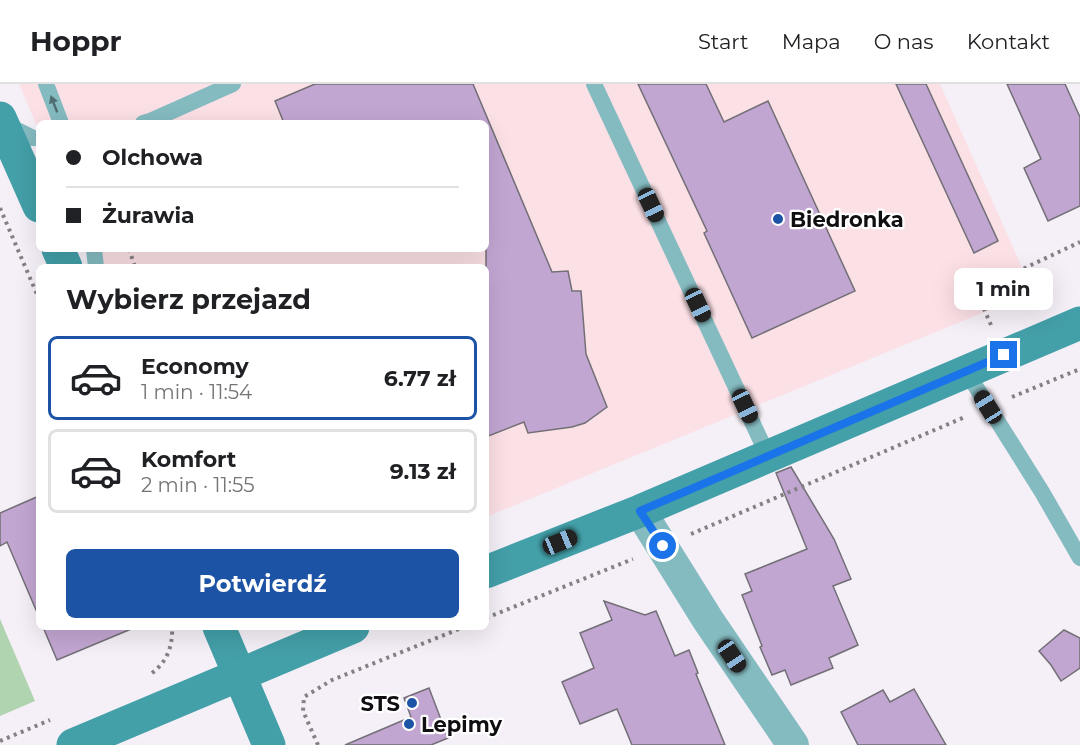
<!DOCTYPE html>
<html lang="pl">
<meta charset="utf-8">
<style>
body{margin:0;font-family:Montserrat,sans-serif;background:#f2f2f2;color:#202124;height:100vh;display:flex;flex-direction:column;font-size:22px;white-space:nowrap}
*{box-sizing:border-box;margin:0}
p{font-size:20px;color:#757577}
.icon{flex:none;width:33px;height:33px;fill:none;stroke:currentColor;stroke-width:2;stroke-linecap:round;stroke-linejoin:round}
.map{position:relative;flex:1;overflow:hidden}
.details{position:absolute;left:36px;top:180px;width:453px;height:366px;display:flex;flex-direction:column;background:#fff;border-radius:9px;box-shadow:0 6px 24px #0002}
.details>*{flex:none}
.hud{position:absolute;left:36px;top:36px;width:453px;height:132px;border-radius:9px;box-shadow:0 6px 24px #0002;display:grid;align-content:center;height:132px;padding:0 30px;background:#fff}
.end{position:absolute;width:27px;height:27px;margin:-14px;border:8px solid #1a73e8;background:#fff;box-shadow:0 0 0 3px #fff}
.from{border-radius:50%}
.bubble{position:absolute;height:42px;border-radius:9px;background:#fff;box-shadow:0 6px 24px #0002;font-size:20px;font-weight:700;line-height:42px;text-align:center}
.car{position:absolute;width:18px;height:36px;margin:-18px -9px;border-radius:8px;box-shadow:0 0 4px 2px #0007;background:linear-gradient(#222 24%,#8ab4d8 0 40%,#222 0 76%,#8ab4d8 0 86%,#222 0)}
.hud b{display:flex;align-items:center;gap:21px;height:57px;font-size:22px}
.hud b+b{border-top:2px solid #e0e0e0}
.hud i{width:15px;height:15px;background:#202124}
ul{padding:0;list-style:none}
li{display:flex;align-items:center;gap:18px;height:84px;margin:0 12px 9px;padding:0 18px;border:3px solid #e0e0e0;border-radius:9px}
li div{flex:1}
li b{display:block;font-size:22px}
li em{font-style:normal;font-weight:700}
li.selected{border-color:#1d53a5}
li>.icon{width:54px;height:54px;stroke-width:1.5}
h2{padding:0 30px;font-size:27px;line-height:72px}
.button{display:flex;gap:12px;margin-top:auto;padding:12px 30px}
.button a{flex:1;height:69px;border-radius:9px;background:#1d53a5;color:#fff;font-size:24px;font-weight:700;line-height:69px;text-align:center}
header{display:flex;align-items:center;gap:36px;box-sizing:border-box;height:84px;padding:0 30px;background:#fff;border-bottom:2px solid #e0e0e0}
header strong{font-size:28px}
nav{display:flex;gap:33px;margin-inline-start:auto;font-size:21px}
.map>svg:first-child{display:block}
.commercial{fill:#fbe0e5}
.green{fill:#b0d4af}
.building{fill:#c2a6d2;stroke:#736f76;stroke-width:1.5}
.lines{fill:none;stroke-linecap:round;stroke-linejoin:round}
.path{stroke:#848085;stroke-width:4;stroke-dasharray:3 4.5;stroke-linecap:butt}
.lane{stroke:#84bbc1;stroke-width:16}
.street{stroke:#84bbc1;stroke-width:32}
.secondary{stroke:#439fa8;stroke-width:33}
.oneway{fill:#506d72}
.route{stroke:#1a73e8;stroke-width:8}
.poi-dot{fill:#1d53a5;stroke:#fff;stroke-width:2}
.labels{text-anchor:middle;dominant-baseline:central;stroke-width:4.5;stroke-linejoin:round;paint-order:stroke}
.poi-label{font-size:21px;font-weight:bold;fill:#100e11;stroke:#fff;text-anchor:start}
</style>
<header>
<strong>Hoppr</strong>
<nav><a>Start</a><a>Mapa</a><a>O nas</a><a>Kontakt</a></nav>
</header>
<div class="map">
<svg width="1080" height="661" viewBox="0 0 1080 661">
<rect width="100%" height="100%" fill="#f5f0f7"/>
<path class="commercial" d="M 19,0 L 940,0 L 1033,208 L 486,433 L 486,183 L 97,183 L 90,165 L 486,165 L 486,39 L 39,39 L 39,47 Z"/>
<path class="green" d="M 0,535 L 35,617 L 0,632 Z"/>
<g class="building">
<path d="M 315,0 L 473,0 L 552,188 L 568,187 L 572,207 L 581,207 L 586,270 L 607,323 L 585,339 L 572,343 L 528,349 L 524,338 L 486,353 L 486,39 L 284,39 L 275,17 Z"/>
<path d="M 638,0 L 706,0 L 724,38 L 768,17 L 855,207 L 752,254 L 704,149 L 707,147 Z"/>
<path d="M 896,0 L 926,0 L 998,157 L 974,169 Z"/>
<path d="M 1007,0 L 1065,0 L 1080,33 L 1080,122 L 1048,137 L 1024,84 L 1041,75 Z"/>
<path d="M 791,383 L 834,455 L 851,495 L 833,502 L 858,561 L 829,574 L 833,584 L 791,601 L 785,586 L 772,591 L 760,563 L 762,562 L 742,511 L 752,507 L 745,490 L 807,465 L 776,389 Z"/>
<path d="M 39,412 L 39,533 L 7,458 L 0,462 L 0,429 Z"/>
<path d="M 604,517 L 645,531 L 656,527 L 675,572 L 689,566 L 698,589 L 696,590 L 725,661 L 632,661 L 617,625 L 580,640 L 562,598 L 594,584 L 580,549 L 612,536 Z"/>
<path d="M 43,543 L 136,543 L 57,576 Z"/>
<path d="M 1064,546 L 1080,554 L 1080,584 L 1061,597 L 1051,581 L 1039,567 Z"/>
<path d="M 429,604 L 448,654 L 431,661 L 345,661 L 411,633 L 404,614 Z"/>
<path d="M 914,605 L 946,661 L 858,661 L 841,628 L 883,606 L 890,618 Z"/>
</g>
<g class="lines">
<g class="path">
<path d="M 236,39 L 237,38"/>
<path d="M 0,124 L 39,215"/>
<path d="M 129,165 L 135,183"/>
<path d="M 991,241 L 976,207 L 1080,158"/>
<path d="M 1012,313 L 1080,285"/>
<path d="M 691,450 L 965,333"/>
<path d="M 486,534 L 633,475"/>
<path d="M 152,589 C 167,578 173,562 172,543"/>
<path d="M 0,657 L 50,636"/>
<path d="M 318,661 L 303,627 L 304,613 L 332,596 L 464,543"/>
</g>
<g class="lane">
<path d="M 46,0 L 61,39"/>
<path d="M 594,0 L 768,372"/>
<path d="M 143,39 L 150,37 L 233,0"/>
<path d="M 7,41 L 33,54 L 39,54"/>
<path d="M 94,165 L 96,183"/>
<path d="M 966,287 L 1042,408 L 1080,474"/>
</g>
<path class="street" d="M 640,427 L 708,536 L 793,661"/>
<g class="secondary">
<path d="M 0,34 L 39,122"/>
<path d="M 58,165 L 66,183"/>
<path d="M 486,488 L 640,427 L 1080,239"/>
<path d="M 219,543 L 269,661"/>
<path d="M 73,661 L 353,543"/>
</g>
</g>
<defs><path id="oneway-solid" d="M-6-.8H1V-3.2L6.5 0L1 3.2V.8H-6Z" transform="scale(1.5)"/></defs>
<use class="oneway" href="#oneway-solid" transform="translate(54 20) rotate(-111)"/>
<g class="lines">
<path class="route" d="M 663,462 L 640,427 L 1004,271"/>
</g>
<g class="poi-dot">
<circle cx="778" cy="135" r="6"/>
<circle cx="412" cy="619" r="6"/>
<circle cx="409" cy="640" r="6"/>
</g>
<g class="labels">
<g class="poi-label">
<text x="790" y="135">Biedronka</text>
<text x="400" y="619" text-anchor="end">STS</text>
<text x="421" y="640">Lepimy</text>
</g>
</g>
</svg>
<i class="end from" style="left:663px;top:462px"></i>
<i class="end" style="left:1004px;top:271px"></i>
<div class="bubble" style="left:954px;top:184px;width:99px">1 min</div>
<i class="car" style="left:651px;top:121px;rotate:155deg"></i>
<i class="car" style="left:698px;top:221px;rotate:155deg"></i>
<i class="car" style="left:745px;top:322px;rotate:155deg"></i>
<i class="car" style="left:988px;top:323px;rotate:328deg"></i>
<i class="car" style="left:560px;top:458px;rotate:68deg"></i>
<i class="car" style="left:732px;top:572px;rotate:146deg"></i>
<div class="hud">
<b><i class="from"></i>Olchowa</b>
<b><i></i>Żurawia</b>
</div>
<section class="details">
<h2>Wybierz przejazd</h2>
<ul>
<li class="selected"><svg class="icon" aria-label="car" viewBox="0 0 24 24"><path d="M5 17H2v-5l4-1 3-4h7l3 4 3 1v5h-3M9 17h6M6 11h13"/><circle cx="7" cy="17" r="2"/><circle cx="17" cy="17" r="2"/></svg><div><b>Economy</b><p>1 min · 11:54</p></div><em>6.77 zł</em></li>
<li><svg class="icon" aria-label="car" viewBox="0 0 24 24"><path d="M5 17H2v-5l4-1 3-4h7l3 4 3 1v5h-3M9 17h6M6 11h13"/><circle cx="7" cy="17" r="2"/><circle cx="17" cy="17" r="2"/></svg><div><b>Komfort</b><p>2 min · 11:55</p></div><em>9.13 zł</em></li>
</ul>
<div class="button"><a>Potwierdź</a></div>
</section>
</div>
